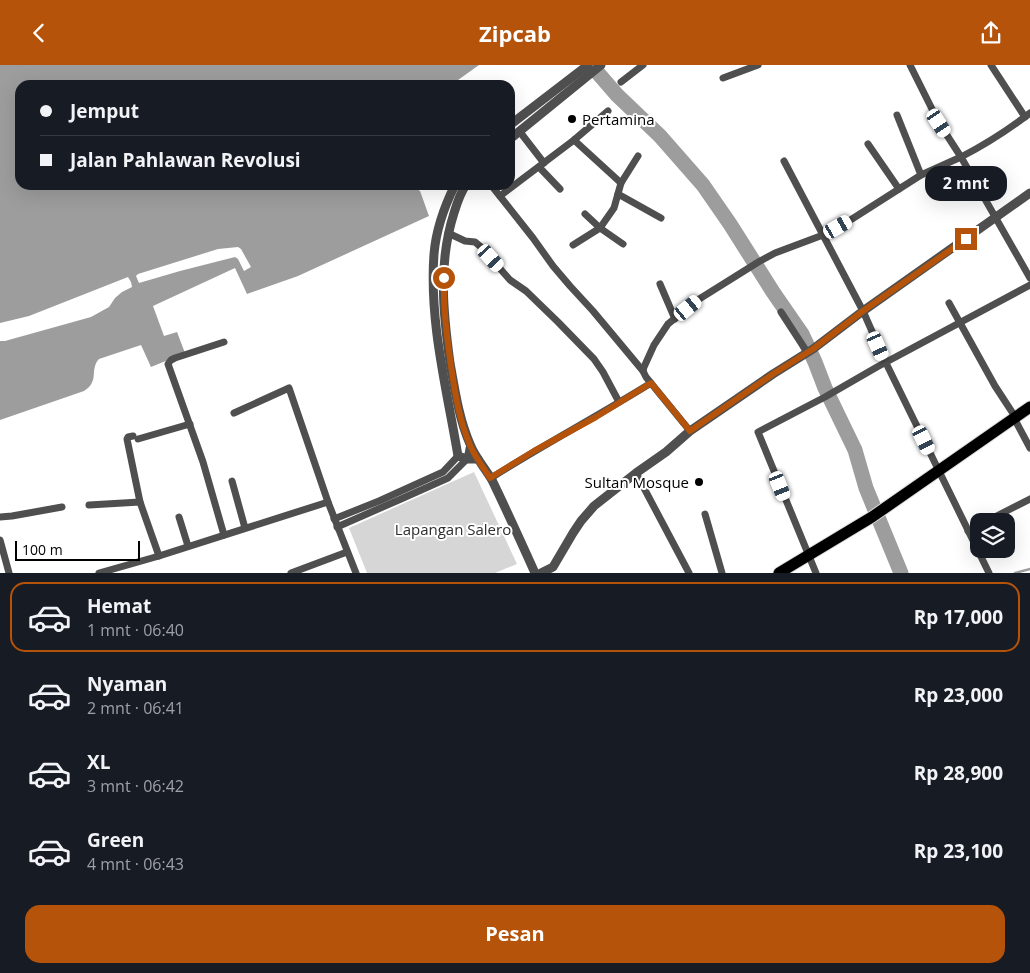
<!DOCTYPE html>
<html lang="id">
<meta charset="utf-8">
<style>
body{margin:0;font-family:"Open Sans",sans-serif;background:#242831;color:#f1f3f6;height:100vh;display:flex;flex-direction:column;font-size:19px;white-space:nowrap}
*{box-sizing:border-box;margin:0}
p{font-size:16px;color:#9ea1a6}
.icon{flex:none;width:28px;height:28px;fill:none;stroke:currentColor;stroke-width:2;stroke-linecap:round;stroke-linejoin:round}
.map{position:relative;height:508px;overflow:hidden}
.sheet{display:flex;flex-direction:column;background:#171b24;flex:1}
.sheet>*{flex:none}
.banner{position:absolute;left:15px;top:15px;width:500px;height:110px;border-radius:15px;box-shadow:0 5px 20px #0002;display:grid;align-content:center;height:110px;padding:0 25px;background:#171b24}
.tools{position:absolute;left:970px;top:448px;display:grid;gap:10px}
.tools a{display:grid;place-items:center;width:45px;height:45px;border-radius:10px;background:#171b24;box-shadow:0 5px 20px #0002;font-size:25px}
.scale{position:absolute;left:15px;bottom:12px;width:125px;box-sizing:border-box;padding-left:5px;border:2px solid #000;border-top:0;font-size:14px;line-height:18px;white-space:nowrap;color:#000;-webkit-text-stroke:4px #fff;paint-order:stroke}
.end{position:absolute;width:22px;height:22px;margin:-11px;border:6px solid #b45309;background:#fff;box-shadow:0 0 0 2px #fff}
.from{border-radius:50%}
.bubble{position:absolute;height:35px;border-radius:15px;background:#171b24;box-shadow:0 5px 20px #0002;font-size:16px;font-weight:700;line-height:35px;text-align:center}
.car{position:absolute;width:15px;height:30px;margin:-15px -8px;border-radius:6px;box-shadow:0 0 4px 1px #0007;background:linear-gradient(#fff 24%,#345 0 40%,#fff 0 76%,#345 0 86%,#fff 0)}
.banner b{display:flex;align-items:center;gap:18px;height:48px;font-size:19px}
.banner b+b{border-top:1px solid #363941}
.banner i{width:12px;height:12px;background:#f1f3f6}
ul{padding:9px 0 0;list-style:none}
li{display:flex;align-items:center;gap:15px;height:70px;margin:0 10px 8px;padding:0 15px;border:2px solid transparent;border-radius:15px}
li div{flex:1}
li b{display:block;font-size:19px}
li em{font-style:normal;font-weight:700}
li.current{border-color:#b45309}
li>.icon{width:45px;height:45px;stroke-width:1.5}
.button{display:flex;gap:10px;margin-top:auto;padding:10px 25px}
.button a{flex:1;height:58px;border-radius:15px;background:#b45309;color:#fff;font-size:20px;font-weight:700;line-height:58px;text-align:center}
header{display:flex;justify-content:space-between;align-items:center;height:65px;padding:0 25px;background:#b45309;color:#fff;font-size:22px;font-weight:700}
.map>svg:first-child{display:block}
.green{fill:#d6d6d6}
.water{fill:#9d9d9d}
.pier{fill:#fff}
.lines{fill:none;stroke-linecap:round;stroke-linejoin:round}
.stream{stroke:#9d9d9d;stroke-width:2.5}
.river{stroke:#9d9d9d;stroke-width:15}
.trunk-casing{stroke:#dbdbdb;stroke-width:13}
.minor{stroke:#4f4f4f;stroke-width:7}
.tertiary{stroke:#4f4f4f;stroke-width:9}
.trunk{stroke:#000;stroke-width:11}
.route{stroke:#b45309;stroke-width:6}
.poi-dot{fill:#000;stroke:#fff;stroke-width:2}
.labels{text-anchor:middle;dominant-baseline:central;stroke-width:4;stroke-linejoin:round;paint-order:stroke}
.poi-label{font-size:15px;fill:#000;stroke:#fff;text-anchor:start}
.park-label{font-size:15px;fill:#2d2d2d;stroke:#fff}
</style>
<header><svg class="icon" aria-label="back" viewBox="0 0 24 24"><path d="M15 5l-7 7 7 7"/></svg>Zipcab<svg class="icon" aria-label="share" viewBox="0 0 24 24"><path d="M12 15V3M7 8l5-5 5 5M5 13v7h14v-7"/></svg></header>
<div class="map">
<svg width="1030" height="508" viewBox="0 0 1030 508">
<rect width="100%" height="100%" fill="#fff"/>
<path class="green" d="M 474,407 L 517,499 L 495,508 L 367,508 L 349,463 Z"/>
<path class="water" d="M 0,0 L 479,0 L 451,20 L 20,20 L 20,120 L 410,120 L 420,126 L 429,151 L 298,211 L 247,229 L 235,203 L 153,241 L 164,271 L 177,267 L 185,288 L 151,302 L 141,280 L 99,294 C 89,305 100,316 84,326 L 0,355 Z"/>
<g class="pier">
<path d="M 238,182 L 241,184 L 251,202 L 244,206 L 238,194 L 235,192 L 180,206 L 139,218 L 136,211 L 138,209 L 218,184 Z"/>
<path d="M 128,212 L 131,217 L 132,222 L 122,227 L 115,233 L 109,242 L 91,252 L 5,276 L 0,276 L 0,258 L 29,251 Z"/>
</g>
<g class="lines">
<path class="stream" d="M 1015,508 L 1030,504"/>
<path class="river" d="M 591,0 L 617,30 L 660,71 L 703,120 L 730,159 L 773,227 L 802,269 L 815,297 L 825,323 L 855,385 L 866,423 L 901,508"/>
<defs>
<path id="trunk" d="M 779,508 L 872,452 L 1030,342"/>
</defs>
<use href="#trunk" class="trunk-casing"/>
<g class="minor">
<path d="M 910,0 L 939,58 L 961,92 L 921,110 L 852,154 L 823,170 L 863,246 L 886,298 L 989,508"/>
<path d="M 991,0 L 1025,52"/>
<path d="M 723,13 L 758,0"/>
<path d="M 621,17 L 643,0"/>
<path d="M 1030,48 C 1008,65 986,79 961,92 L 1030,213"/>
<path d="M 897,50 L 921,110"/>
<path d="M 520,67 L 544,98"/>
<path d="M 868,79 L 899,124"/>
<path d="M 539,102 L 560,124"/>
<path d="M 621,118 L 638,91"/>
<path d="M 491,120 L 533,173 L 553,201 L 570,221 L 593,246 L 643,306"/>
<path d="M 618,129 L 661,153"/>
<path d="M 500,131 L 574,75 L 608,46"/>
<path d="M 585,149 L 600,163 L 623,179"/>
<path d="M 448,168 L 465,176 L 475,177 L 481,182 L 510,215 L 526,226 L 558,257 L 594,294 L 603,307 L 619,337"/>
<path d="M 573,180 L 600,163 L 614,143 L 621,118 L 574,75"/>
<path d="M 660,219 L 675,254"/>
<path d="M 949,238 L 995,321 L 1016,353"/>
<path d="M 781,247 L 807,287"/>
<path d="M 234,348 L 289,323 L 328,437 L 356,508"/>
<path d="M 1014,353 L 1030,383"/>
<path d="M 690,366 L 646,312 L 643,306 L 644,302 L 654,280 L 668,259 L 696,236 L 760,196 L 775,188 L 823,170 L 784,96"/>
<path d="M 133,371 L 128,372 L 127,374 L 140,437"/>
<path d="M 138,374 L 190,359"/>
<path d="M 636,408 L 689,508"/>
<path d="M 491,413 C 543,380 598,351 651,318"/>
<path d="M 232,416 L 245,463"/>
<path d="M 89,440 L 140,437 L 159,491"/>
<path d="M 705,449 L 722,508"/>
<path d="M 0,452 L 12,451 L 62,442"/>
<path d="M 179,452 L 188,481"/>
<path d="M 334,454 L 379,436 L 443,407 L 458,391"/>
<path d="M 987,456 L 1030,434"/>
<path d="M 337,462 L 401,434 L 448,413 L 467,394 L 470,379"/>
<path d="M 968,466 L 979,460"/>
<path d="M 224,470 L 203,397 L 168,299 L 171,295 L 175,293 L 224,277"/>
<path d="M 0,475 L 9,508"/>
<path d="M 99,508 L 159,491 L 328,437"/>
<path d="M 291,508 L 347,487"/>
<path d="M 816,508 L 758,367 L 825,332 L 877,302 L 1030,220"/>
</g>
<g class="tertiary">
<path d="M 510,60 L 588,0"/>
<path d="M 510,74 L 601,0"/>
<path d="M 455,120 C 444,142 436,165 434,189 C 429,257 447,325 458,391 L 467,394 L 478,394"/>
<path d="M 466,120 C 460,128 457,138 454,148 C 438,198 443,247 450,298 C 455,326 459,354 470,379 C 475,392 485,403 492,415 C 507,446 521,477 535,508"/>
<path d="M 541,508 L 553,502 L 573,468 L 581,456 L 594,441 L 636,408 L 666,387 L 690,366 L 773,309 L 813,284 L 863,246 L 1030,128"/>
</g>
<use href="#trunk" class="trunk"/>
</g>
<g class="lines">
<path class="route" d="M 444,213 C 443,243 447,272 451,301 C 455,328 459,355 470,380 C 475,392 483,402 490,413 L 534,386 L 596,352 L 651,318 L 690,366 L 773,309 L 813,284 L 863,246 L 966,174"/>
</g>
<g class="poi-dot">
<circle cx="572" cy="54" r="5"/>
<circle cx="699" cy="417" r="5"/>
</g>
<g class="labels">
<g class="poi-label">
<text x="582" y="54">Pertamina</text>
<text x="689" y="417" text-anchor="end">Sultan Mosque</text>
</g>
<g class="park-label">
<text x="453" y="464">Lapangan Salero</text>
</g>
</g>
</svg>
<div class="tools">
<a><svg class="icon" aria-label="layers" viewBox="0 0 24 24"><path d="M12 4l9 5-9 5-9-5zM3 14l9 5 9-5"/></svg></a>
</div>
<div class="scale">100 m</div>
<i class="end from" style="left:444px;top:213px"></i>
<i class="end" style="left:966px;top:174px"></i>
<div class="bubble" style="left:925px;top:101px;width:82px">2 mnt</div>
<i class="car" style="left:939px;top:58px;rotate:147deg"></i>
<i class="car" style="left:838px;top:162px;rotate:60deg"></i>
<i class="car" style="left:491px;top:193px;rotate:138deg"></i>
<i class="car" style="left:688px;top:243px;rotate:51deg"></i>
<i class="car" style="left:878px;top:281px;rotate:156deg"></i>
<i class="car" style="left:924px;top:375px;rotate:154deg"></i>
<i class="car" style="left:780px;top:421px;rotate:158deg"></i>
<div class="banner">
<b><i class="from"></i>Jemput</b>
<b><i></i>Jalan Pahlawan Revolusi</b>
</div>
</div>
<section class="sheet">
<ul>
<li class="current"><svg class="icon" aria-label="car" viewBox="0 0 24 24"><path d="M5 17H2v-5l4-1 3-4h7l3 4 3 1v5h-3M9 17h6M6 11h13"/><circle cx="7" cy="17" r="2"/><circle cx="17" cy="17" r="2"/></svg><div><b>Hemat</b><p>1 mnt · 06:40</p></div><em>Rp 17,000</em></li>
<li><svg class="icon" aria-label="car" viewBox="0 0 24 24"><path d="M5 17H2v-5l4-1 3-4h7l3 4 3 1v5h-3M9 17h6M6 11h13"/><circle cx="7" cy="17" r="2"/><circle cx="17" cy="17" r="2"/></svg><div><b>Nyaman</b><p>2 mnt · 06:41</p></div><em>Rp 23,000</em></li>
<li><svg class="icon" aria-label="car" viewBox="0 0 24 24"><path d="M5 17H2v-5l4-1 3-4h7l3 4 3 1v5h-3M9 17h6M6 11h13"/><circle cx="7" cy="17" r="2"/><circle cx="17" cy="17" r="2"/></svg><div><b>XL</b><p>3 mnt · 06:42</p></div><em>Rp 28,900</em></li>
<li><svg class="icon" aria-label="car" viewBox="0 0 24 24"><path d="M5 17H2v-5l4-1 3-4h7l3 4 3 1v5h-3M9 17h6M6 11h13"/><circle cx="7" cy="17" r="2"/><circle cx="17" cy="17" r="2"/></svg><div><b>Green</b><p>4 mnt · 06:43</p></div><em>Rp 23,100</em></li>
</ul>
<div class="button"><a>Pesan</a></div>
</section>
